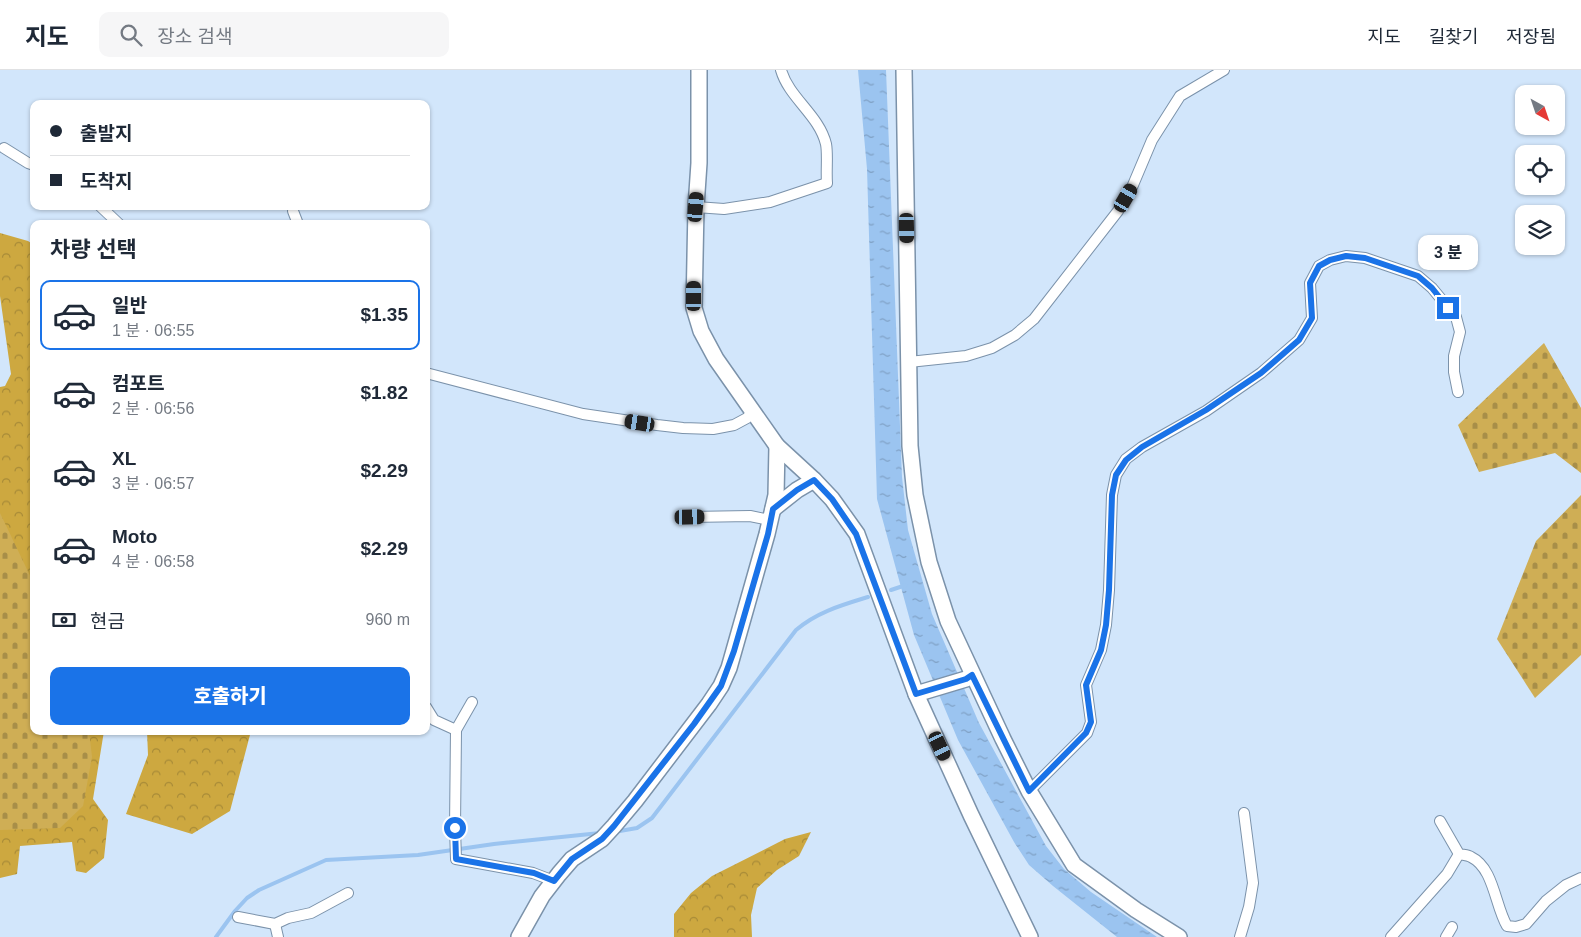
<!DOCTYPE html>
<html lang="ko">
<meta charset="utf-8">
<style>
body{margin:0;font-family:Helvetica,"Noto Sans KR",sans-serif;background:#f6f6f7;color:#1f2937;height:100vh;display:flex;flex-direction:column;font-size:19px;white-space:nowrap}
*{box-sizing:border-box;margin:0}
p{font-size:16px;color:#747a83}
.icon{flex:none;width:28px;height:28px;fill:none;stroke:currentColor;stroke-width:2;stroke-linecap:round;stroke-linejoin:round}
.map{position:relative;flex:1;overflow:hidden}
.panel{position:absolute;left:30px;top:150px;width:400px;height:515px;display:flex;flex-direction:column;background:#fff;border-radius:10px;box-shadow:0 1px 4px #0004}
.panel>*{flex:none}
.hud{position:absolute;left:30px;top:30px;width:400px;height:110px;border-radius:10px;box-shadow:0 1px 4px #0004;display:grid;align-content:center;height:110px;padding:0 20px;background:#fff}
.needle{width:32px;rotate:140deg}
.controls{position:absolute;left:1515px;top:15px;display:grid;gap:10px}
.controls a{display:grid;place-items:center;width:50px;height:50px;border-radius:10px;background:#fff;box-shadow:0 1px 4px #0004;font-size:25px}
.end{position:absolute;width:22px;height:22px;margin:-11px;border:6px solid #1a73e8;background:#fff;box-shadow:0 0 0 2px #fff}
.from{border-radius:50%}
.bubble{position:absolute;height:35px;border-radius:10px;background:#fff;box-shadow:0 1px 4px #0004;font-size:16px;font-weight:800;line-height:35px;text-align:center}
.car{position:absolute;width:15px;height:30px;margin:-15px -8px;border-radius:6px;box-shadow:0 0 4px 1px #0007;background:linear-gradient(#222 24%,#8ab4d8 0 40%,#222 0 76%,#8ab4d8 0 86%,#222 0)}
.hud b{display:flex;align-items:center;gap:18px;height:48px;font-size:19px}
.hud b+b{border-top:1px solid #e0e1e3}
.hud i{width:12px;height:12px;background:#1f2937}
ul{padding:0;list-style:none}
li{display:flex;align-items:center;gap:15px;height:70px;margin:0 10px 8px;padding:0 10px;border:2px solid transparent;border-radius:10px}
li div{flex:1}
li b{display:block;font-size:19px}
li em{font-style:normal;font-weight:800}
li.active{border-color:#1a73e8}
li>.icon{width:45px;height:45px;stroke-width:1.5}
h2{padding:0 20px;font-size:22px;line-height:60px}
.pay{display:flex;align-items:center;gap:12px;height:55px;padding:0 20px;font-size:19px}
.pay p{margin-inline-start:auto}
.button{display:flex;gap:10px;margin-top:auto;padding:10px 20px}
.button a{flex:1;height:58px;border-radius:10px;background:#1a73e8;color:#fff;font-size:20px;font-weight:800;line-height:58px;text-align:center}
header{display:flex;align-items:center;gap:30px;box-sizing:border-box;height:70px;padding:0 25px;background:#fff;border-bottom:1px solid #e0e1e3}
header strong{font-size:24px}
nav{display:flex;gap:28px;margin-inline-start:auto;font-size:18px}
.search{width:350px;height:45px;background:#f6f6f7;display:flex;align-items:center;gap:12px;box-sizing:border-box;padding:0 18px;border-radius:10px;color:#747a83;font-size:19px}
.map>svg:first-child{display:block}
.forest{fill:url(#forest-crowns)}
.cemetery{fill:url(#cemetery-stones)}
.water{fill:url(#water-ripples)}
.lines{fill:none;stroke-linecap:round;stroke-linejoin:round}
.stream{stroke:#9bc4f0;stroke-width:4}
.street-casing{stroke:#7b92aa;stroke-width:12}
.secondary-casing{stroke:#7b92aa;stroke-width:18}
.street{stroke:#fff;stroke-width:10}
.secondary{stroke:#fff;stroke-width:15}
.route{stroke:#1a73e8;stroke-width:6}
</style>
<header>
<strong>지도</strong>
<div class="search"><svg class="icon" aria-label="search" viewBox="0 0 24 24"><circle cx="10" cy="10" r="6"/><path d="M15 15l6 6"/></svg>장소 검색</div>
<nav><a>지도</a><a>길찾기</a><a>저장됨</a></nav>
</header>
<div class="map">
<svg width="1581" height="867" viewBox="0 0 1581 867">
<defs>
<pattern id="forest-crowns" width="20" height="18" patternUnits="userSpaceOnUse" patternTransform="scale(1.25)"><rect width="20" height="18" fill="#cda840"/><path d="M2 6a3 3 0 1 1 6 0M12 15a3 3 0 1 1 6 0" fill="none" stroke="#a78a37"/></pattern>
<pattern id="cemetery-stones" width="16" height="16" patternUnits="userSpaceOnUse" patternTransform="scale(1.25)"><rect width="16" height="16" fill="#cfae55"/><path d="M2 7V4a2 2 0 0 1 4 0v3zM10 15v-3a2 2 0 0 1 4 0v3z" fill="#a88e48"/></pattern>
<pattern id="water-ripples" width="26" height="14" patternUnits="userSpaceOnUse" patternTransform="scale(1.25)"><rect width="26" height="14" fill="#9bc4f0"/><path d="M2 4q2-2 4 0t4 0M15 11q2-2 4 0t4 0" fill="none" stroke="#7fa0c4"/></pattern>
</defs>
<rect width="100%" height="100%" fill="#d2e6fb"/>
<g class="forest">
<path d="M 0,163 L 28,171 L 34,175 L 34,661 L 104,661 L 93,729 L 108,750 L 104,788 L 86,803 L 76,801 L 72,772 L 20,776 L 17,804 L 0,808 L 0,317 L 5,316 L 11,304 L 0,226 Z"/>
<path d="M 147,661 L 251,661 L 230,741 L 192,764 L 126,744 L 148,685 Z"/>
<path d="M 811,762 L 799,786 L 777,800 L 757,818 L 751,845 L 752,867 L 674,867 L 674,844 L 691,823 L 712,806 L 785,769 Z"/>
</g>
<g class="cemetery">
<path d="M 1544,273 L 1581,338 L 1581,403 L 1555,383 L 1479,402 L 1458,355 Z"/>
<path d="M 1581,425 L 1581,585 L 1535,628 L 1497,569 L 1536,471 Z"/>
<path d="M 0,443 L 34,514 L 34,661 L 89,661 L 92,687 L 83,736 L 60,758 L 0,760 Z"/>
</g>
<path class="water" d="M 858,0 L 886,0 L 902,407 L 908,460 L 932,544 L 979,653 L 1046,776 L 1064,799 L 1091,822 L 1157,867 L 1117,867 L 1053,816 L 1029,795 L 1014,772 L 958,670 L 914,565 L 877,429 L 867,99 Z"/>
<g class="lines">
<g class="stream">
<path d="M 891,520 L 906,515"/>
<path d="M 614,762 L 637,758 L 652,748 L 796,560 C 817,542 842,535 868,527"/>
<path d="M 216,867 L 235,841 L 247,828 L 259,820 L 326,790 L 418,785 L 494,774 L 600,763"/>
</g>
<defs>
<g id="street">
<path d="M 4,78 L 28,93 L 34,95"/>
<path d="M 100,136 L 119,154"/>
<path d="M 696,137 L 724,139 L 770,132 L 827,113 C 826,101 828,84 826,74 C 819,45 789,28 781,0"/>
<path d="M 293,141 L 298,154"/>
<path d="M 909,292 L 966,286 L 992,278 L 1015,265 L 1034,249 L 1118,141 L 1133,115 L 1152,70 L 1180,26 L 1224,0"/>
<path d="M 426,303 L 583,344 L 657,355 L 683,358 L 713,359 L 734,355 L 747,348 L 752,342"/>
<path d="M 690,447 L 750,446 L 770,450"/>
<path d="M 472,632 L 456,660 L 455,758 L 456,789 L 533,803 L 554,811"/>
<path d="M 426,637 L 434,650 L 456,660"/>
<path d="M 1029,721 L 1087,663 L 1091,652 L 1086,615 L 1101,580 L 1106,555 L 1109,520 L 1112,425 L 1116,405 L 1126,389 L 1142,377 L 1206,341 L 1261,303 L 1299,270 L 1312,248 L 1310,213 L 1319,196 L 1330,190 L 1346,186 L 1365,188 L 1418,206 L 1432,218 L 1456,247 L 1460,262 L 1454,286 L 1454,302 L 1458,322"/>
<path d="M 1440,751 L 1459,784 C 1463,785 1468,785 1471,787 C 1494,798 1495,836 1507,856 L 1516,857 L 1526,854 L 1546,831 L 1566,815 L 1581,808"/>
<path d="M 238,847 L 275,854 L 288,848 L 311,843 L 348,823"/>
<path d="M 275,854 L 278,867"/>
<path d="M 1240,867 L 1249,837 L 1253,813 L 1244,743"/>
<path d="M 1391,867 L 1447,804 L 1459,784"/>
<path d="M 1446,867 L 1452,857"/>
</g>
<g id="secondary">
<path d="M 699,0 L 699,93 L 696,137 L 694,238 L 701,261 L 716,289 L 777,376 L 814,410 L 832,429 L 857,464 L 916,624 L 971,745 L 1030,867"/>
<path d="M 904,0 L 910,376 L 915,425 L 929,492 L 948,551 L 1003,669 L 1029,721 L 1074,795 L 1136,840 L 1179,867"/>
<path d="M 773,439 L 797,420 L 814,410"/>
<path d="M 916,624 L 966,609 L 972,605"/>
<path d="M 519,867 L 542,826 L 559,804 L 572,789 L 602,769 L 614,756 L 635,731 L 709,634 L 721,616 L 729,598 L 767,464 L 776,425 L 777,376"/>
</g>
</defs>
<use href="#street" class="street-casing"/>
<use href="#secondary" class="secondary-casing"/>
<use href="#street" class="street"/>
<use href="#secondary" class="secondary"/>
</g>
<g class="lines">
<path class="route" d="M 455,758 L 456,789 L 534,803 L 554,811 L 572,789 L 602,769 L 614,756 L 694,654 L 721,616 L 734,581 L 768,464 L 773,439 L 797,420 L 814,410 L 832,429 L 856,464 L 916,624 L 966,609 L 972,605 L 1029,721 L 1086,663 L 1091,652 L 1086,615 L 1101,580 L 1106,555 L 1109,520 L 1112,425 L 1116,405 L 1126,390 L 1142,377 L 1206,340 L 1261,303 L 1299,270 L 1312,248 L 1310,213 L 1319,196 L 1330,190 L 1346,186 L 1365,188 L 1418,206 L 1432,218 L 1448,238"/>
</g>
</svg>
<div class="controls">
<a><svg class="needle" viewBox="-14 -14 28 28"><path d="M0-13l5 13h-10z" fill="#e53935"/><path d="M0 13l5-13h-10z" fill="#747a83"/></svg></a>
<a><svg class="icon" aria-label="locate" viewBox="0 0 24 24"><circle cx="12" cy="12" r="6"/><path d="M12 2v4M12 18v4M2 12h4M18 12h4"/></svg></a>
<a><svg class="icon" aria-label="layers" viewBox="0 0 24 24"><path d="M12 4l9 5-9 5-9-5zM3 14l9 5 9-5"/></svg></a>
</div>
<i class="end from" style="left:455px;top:758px"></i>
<i class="end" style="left:1448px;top:238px"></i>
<div class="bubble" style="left:1418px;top:165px;width:60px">3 분</div>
<i class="car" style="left:1126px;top:128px;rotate:30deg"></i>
<i class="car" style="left:696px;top:137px;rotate:5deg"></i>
<i class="car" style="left:907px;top:158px;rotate:179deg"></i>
<i class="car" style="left:694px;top:226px;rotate:0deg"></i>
<i class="car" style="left:640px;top:353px;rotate:279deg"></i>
<i class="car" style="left:690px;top:447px;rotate:89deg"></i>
<i class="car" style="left:940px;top:676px;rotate:155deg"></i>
<div class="hud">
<b><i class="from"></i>출발지</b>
<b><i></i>도착지</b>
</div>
<section class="panel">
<h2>차량 선택</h2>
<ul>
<li class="active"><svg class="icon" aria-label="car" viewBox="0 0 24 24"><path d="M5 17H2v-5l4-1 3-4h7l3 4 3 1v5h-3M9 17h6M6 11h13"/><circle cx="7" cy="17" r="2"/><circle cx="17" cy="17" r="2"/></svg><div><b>일반</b><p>1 분 · 06:55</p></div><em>$1.35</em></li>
<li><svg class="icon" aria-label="car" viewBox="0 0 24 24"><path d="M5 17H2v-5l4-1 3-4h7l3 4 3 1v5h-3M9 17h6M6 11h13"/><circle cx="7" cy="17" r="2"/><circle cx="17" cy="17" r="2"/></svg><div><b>컴포트</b><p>2 분 · 06:56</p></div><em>$1.82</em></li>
<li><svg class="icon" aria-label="car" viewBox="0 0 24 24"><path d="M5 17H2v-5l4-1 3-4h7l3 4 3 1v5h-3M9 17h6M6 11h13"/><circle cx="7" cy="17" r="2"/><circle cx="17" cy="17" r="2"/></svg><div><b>XL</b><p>3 분 · 06:57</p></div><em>$2.29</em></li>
<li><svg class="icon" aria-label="car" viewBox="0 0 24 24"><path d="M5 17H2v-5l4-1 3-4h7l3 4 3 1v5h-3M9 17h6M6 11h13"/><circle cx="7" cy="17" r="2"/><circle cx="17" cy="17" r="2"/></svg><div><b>Moto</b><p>4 분 · 06:58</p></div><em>$2.29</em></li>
</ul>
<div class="pay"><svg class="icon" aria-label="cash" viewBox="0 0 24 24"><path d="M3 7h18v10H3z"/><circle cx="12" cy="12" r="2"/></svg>현금<p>960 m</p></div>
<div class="button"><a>호출하기</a></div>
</section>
</div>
